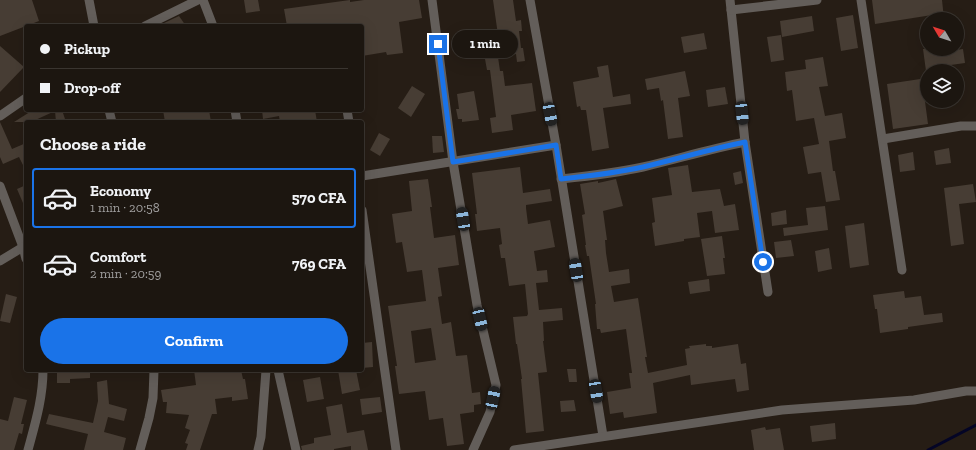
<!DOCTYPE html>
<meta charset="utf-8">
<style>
body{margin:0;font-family:"Zilla Slab",serif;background:#29231e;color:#f1f3f6;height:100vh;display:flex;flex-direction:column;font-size:15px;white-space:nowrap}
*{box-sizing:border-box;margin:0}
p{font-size:13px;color:#a09f9f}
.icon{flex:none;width:22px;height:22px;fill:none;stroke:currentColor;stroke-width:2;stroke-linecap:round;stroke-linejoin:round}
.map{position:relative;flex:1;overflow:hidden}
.sheet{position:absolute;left:24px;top:120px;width:340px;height:252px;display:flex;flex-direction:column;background:#1c1610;border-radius:4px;box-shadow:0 4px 16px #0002,0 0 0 1px #3a3530}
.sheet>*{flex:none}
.top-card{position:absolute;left:24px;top:24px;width:340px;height:88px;border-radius:4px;box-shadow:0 4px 16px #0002,0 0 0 1px #3a3530;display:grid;align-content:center;height:88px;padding:0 16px;background:#1c1610}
.needle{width:26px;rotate:309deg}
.controls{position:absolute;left:920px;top:12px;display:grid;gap:8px}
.controls a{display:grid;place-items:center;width:44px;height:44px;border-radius:50%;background:#1c1610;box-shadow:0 4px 16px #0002,0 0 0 1px #3a3530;font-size:20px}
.end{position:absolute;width:18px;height:18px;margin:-9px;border:5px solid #1a73e8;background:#fff;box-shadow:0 0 0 2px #fff}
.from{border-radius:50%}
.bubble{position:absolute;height:28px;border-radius:14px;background:#1c1610;box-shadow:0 4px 16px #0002,0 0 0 1px #3a3530;font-size:13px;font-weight:700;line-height:28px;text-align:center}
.car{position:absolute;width:12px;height:24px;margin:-12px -6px;border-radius:5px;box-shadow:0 0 3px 1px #0007;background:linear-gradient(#222 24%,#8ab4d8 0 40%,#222 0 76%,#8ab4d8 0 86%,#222 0)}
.top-card b{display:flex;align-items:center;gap:14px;height:38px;font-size:15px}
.top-card b+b{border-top:1px solid #3a3530}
.top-card i{width:10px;height:10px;background:#f1f3f6}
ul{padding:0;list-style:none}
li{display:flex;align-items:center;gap:12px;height:60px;margin:0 8px 6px;padding:0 8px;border:2px solid transparent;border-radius:4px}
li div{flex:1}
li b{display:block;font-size:15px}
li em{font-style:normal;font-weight:700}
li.on{border-color:#1a73e8}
li>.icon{width:36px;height:36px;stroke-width:1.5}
h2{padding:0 16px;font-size:18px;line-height:48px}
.button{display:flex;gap:8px;margin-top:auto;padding:8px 16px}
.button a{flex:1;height:46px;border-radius:24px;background:#1a73e8;color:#fff;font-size:16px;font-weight:700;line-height:46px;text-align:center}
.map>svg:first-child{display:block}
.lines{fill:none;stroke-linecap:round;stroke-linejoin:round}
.stream{stroke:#040526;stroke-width:3}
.building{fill:#473d34;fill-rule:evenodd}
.minor{stroke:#635e5a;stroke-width:9}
.route{stroke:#1a73e8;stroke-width:5}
</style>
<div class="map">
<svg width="976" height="450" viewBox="0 0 976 450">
<rect width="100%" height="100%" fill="#261d15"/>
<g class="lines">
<path class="stream" d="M 928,450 L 976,425"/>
</g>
<g class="building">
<path d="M 0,0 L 32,0 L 39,21 L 0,36 Z"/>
<path d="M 244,0 L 258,0 L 260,11 L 246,13 Z"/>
<path d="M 350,0 L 350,2 L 364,0 L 419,0 L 422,18 L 399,22 L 403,53 L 387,55 L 386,52 L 362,56 L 362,26 L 287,26 L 284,9 Z"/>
<path d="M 493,0 L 513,0 L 516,21 L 521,20 L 522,31 L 519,31 L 521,48 L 523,48 L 525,61 L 517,62 L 516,54 L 501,56 Z"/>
<path d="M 872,0 L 942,0 L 944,19 L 932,19 L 932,15 L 875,24 Z"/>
<path d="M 853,15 L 858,48 L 841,51 L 836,18 Z"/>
<path d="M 179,16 L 186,26 L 160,26 L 164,23 Z"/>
<path d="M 812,16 L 814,31 L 782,37 L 780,21 Z"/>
<path d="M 704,33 L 707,49 L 684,53 L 681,37 Z"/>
<path d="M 781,35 L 784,60 L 771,62 L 767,37 Z"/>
<path d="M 0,46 L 24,67 L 0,92 Z"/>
<path d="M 923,49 L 934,49 L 935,53 L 963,49 L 965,63 L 936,67 L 937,71 L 926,71 Z"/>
<path d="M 498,57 L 500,71 L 503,71 L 505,86 L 532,83 L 536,111 L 511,115 L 513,130 L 492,133 L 490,118 L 496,117 L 490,70 L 487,70 L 485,59 Z"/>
<path d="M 823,57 L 828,86 L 819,87 L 825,116 L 842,113 L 846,138 L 829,141 L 833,171 L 835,171 L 840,200 L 826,202 L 821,172 L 808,174 L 803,147 L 819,144 L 814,118 L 796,121 L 792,90 L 787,91 L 785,72 L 806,69 L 805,60 Z"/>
<path d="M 608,65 L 613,97 L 630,94 L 631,104 L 603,108 L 609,148 L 592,151 L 586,110 L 581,110 L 580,106 L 577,107 L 573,82 L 599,77 L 597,67 Z"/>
<path d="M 685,71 L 690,96 L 678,98 L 683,137 L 668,139 L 663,100 L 661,101 L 659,88 L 647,90 L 645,79 Z"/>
<path d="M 927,78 L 927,94 L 924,94 L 928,124 L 893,129 L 887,84 Z"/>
<path d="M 412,86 L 425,94 L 411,117 L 398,108 Z"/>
<path d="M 725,87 L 728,104 L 708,107 L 706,90 Z"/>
<path d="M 474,91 L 479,120 L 462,122 L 462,119 L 458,119 L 456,109 L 459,109 L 457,94 Z"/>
<path d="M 33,110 L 62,110 L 66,122 L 56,122 L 55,111 L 31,122 L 14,122 Z"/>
<path d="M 163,110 L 209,110 L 211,122 L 165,122 Z"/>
<path d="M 262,110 L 315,110 L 317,122 L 280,122 L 279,116 L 263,119 Z"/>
<path d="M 0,122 L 12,149 L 26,143 L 26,171 L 19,157 L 3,164 L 0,157 Z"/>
<path d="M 379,133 L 390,139 L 380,156 L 370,150 Z"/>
<path d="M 432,136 L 442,136 L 444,152 L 433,153 Z"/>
<path d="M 949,148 L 951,163 L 936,165 L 934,151 Z"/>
<path d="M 913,152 L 915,170 L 900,172 L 898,155 Z"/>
<path d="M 688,165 L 692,192 L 720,189 L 724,206 L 735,204 L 739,230 L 715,233 L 712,211 L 697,213 L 700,237 L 684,239 L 684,241 L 655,246 L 652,223 L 655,222 L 652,198 L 672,195 L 668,168 Z"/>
<path d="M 520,167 L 523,193 L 550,189 L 552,201 L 526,205 L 526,208 L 528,224 L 550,220 L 555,247 L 534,251 L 537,271 L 547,270 L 548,282 L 536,283 L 539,310 L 562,308 L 563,320 L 543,322 L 544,341 L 543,341 L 547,372 L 538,373 L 544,431 L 526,433 L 521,379 L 522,379 L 517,344 L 516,344 L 513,317 L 527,316 L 528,314 L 525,284 L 509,286 L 505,258 L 501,258 L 499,245 L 502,244 L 500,228 L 477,231 L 475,214 L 477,214 L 472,173 Z"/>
<path d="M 741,171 L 743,183 L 735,185 L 733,173 Z"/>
<path d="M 428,179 L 432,207 L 430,207 L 434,238 L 455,235 L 459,265 L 438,268 L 442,296 L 438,297 L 442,324 L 451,322 L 456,356 L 467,355 L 472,393 L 480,392 L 481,404 L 474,405 L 474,412 L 460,414 L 464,444 L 447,446 L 443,418 L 429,420 L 425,391 L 399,394 L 395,366 L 397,366 L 388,306 L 426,301 L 422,270 L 407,272 L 402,242 L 396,243 L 392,214 L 412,211 L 409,181 ZM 431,328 L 436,360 L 415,363 L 411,331 Z"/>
<path d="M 616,179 L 623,206 L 603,211 L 607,240 L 605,240 L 606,253 L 609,272 L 629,269 L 630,283 L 611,286 L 614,302 L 638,298 L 647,357 L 645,357 L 648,373 L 687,365 L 685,349 L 690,348 L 689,346 L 706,344 L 706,346 L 712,346 L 712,348 L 738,344 L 741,364 L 746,363 L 749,390 L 737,392 L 735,379 L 691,385 L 690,375 L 653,383 L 657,413 L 624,418 L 623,412 L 610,414 L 607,392 L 631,388 L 629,373 L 632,373 L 626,329 L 601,333 L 600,329 L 597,329 L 595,304 L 596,304 L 589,256 L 587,256 L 585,245 L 586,245 L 582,215 L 585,214 L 580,184 L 598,181 L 598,183 Z"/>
<path d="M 973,184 L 976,202 L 959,204 L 964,244 L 951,246 L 944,188 Z"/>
<path d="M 26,185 L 26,210 L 17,189 Z"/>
<path d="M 825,206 L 828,230 L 784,236 L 783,228 L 808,225 L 806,208 Z"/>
<path d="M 786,210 L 787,224 L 772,226 L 771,213 Z"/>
<path d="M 864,223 L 869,265 L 850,268 L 845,226 Z"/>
<path d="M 722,236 L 725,258 L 723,258 L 725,274 L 707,276 L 701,239 Z"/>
<path d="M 791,240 L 794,256 L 776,258 L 774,242 Z"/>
<path d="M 829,248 L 832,269 L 818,272 L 815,251 Z"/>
<path d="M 709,279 L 710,291 L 690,294 L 688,282 Z"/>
<path d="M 904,291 L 905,298 L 921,296 L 924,315 L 942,313 L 943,322 L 908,327 L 908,329 L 880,333 L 877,309 L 875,309 L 873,295 Z"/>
<path d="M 6,294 L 17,297 L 10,323 L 0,321 Z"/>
<path d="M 372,342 L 373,367 L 362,368 L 362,343 Z"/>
<path d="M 567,369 L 576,369 L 577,382 L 569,382 Z"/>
<path d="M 57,370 L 90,370 L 90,378 L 70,379 L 70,383 L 57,383 Z"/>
<path d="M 194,370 L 241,370 L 243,379 L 245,379 L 248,399 L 232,401 L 232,397 L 215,399 L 217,414 L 212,414 L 200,450 L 186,450 L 188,444 L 185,443 L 190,430 L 185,428 L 189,415 L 166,413 L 167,402 L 163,402 L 161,390 L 196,385 Z"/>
<path d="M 338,370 L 356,370 L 360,390 L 342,394 Z"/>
<path d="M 320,377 L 324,399 L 307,402 L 303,380 Z"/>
<path d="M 107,380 L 109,404 L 127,409 L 124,421 L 108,417 L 104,432 L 126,438 L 123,450 L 84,450 L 88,434 L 46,424 L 49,414 L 93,423 L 98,401 L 97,382 Z"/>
<path d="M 14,397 L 27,400 L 21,424 L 24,424 L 22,434 L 19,433 L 14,450 L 0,450 L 0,419 L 8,421 Z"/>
<path d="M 380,397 L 382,412 L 362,415 L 360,399 Z"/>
<path d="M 574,400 L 576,411 L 561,412 L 560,401 Z"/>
<path d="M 342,404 L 347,433 L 364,430 L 368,450 L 351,450 L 351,446 L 334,449 L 334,450 L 302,450 L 301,446 L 314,443 L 314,438 L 331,435 L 326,407 Z"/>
<path d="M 835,423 L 836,439 L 812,442 L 810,426 Z"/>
<path d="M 765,427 L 766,430 L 780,428 L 784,450 L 754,450 L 751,430 Z"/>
</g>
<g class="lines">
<g class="minor">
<path d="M 89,0 L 94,26"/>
<path d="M 203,0 L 213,26"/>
<path d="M 432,0 L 453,162 L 477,305 L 496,385 L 490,412 L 473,450"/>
<path d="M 530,0 L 556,145 L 603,436"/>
<path d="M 730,0 L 745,142 L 768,292"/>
<path d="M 861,0 L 902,270"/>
<path d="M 731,10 L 817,0"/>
<path d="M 145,26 L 198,0"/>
<path d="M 109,110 L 112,122"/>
<path d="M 235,110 L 237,122"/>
<path d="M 347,110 L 349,122"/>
<path d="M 0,116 L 26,98"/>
<path d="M 883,139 L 961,126 L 976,126"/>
<path d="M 362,176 L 556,145"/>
<path d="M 561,179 C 589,176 616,173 643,167 C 677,159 710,149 745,142"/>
<path d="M 0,186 L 23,247 L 26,259"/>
<path d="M 362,210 L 396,450"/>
<path d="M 0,261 L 23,247"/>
<path d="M 278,370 L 296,450"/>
<path d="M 28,450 C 35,424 43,398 43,370"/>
<path d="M 140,450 L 149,418 L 153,398 L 154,370"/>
<path d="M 258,450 L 261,437 L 266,370"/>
<path d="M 514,450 L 782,410 L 914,400 L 966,391 L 976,391"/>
</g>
</g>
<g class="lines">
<path class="route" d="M 438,44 L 453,162 L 556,145 L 561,179 C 589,176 616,173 643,167 C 677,159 711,149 745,142 L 763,262"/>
</g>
</svg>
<div class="controls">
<a><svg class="needle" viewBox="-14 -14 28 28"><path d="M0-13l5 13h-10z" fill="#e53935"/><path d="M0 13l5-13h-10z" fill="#a09f9f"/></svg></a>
<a><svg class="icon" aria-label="layers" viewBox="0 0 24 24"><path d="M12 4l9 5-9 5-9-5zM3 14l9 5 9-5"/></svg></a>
</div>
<i class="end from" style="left:763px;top:262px"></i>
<i class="end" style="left:438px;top:44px"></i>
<div class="bubble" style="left:452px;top:30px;width:66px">1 min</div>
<i class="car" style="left:742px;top:113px;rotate:174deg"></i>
<i class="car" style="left:550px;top:114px;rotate:169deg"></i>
<i class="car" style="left:463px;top:219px;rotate:351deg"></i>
<i class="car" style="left:576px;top:270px;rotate:351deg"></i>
<i class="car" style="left:480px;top:319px;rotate:167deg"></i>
<i class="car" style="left:596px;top:391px;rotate:171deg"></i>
<i class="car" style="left:493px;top:398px;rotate:12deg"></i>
<div class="top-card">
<b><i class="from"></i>Pickup</b>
<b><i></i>Drop-off</b>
</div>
<section class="sheet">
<h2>Choose a ride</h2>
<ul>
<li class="on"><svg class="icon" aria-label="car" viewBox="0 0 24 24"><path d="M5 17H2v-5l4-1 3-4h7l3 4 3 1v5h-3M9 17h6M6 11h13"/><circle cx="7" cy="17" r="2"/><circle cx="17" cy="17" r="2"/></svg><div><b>Economy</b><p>1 min · 20:58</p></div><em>570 CFA</em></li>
<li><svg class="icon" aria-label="car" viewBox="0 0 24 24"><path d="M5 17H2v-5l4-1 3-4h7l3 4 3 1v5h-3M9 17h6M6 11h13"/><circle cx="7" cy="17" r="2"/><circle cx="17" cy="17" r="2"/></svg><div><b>Comfort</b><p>2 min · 20:59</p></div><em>769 CFA</em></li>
</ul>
<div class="button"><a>Confirm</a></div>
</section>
</div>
